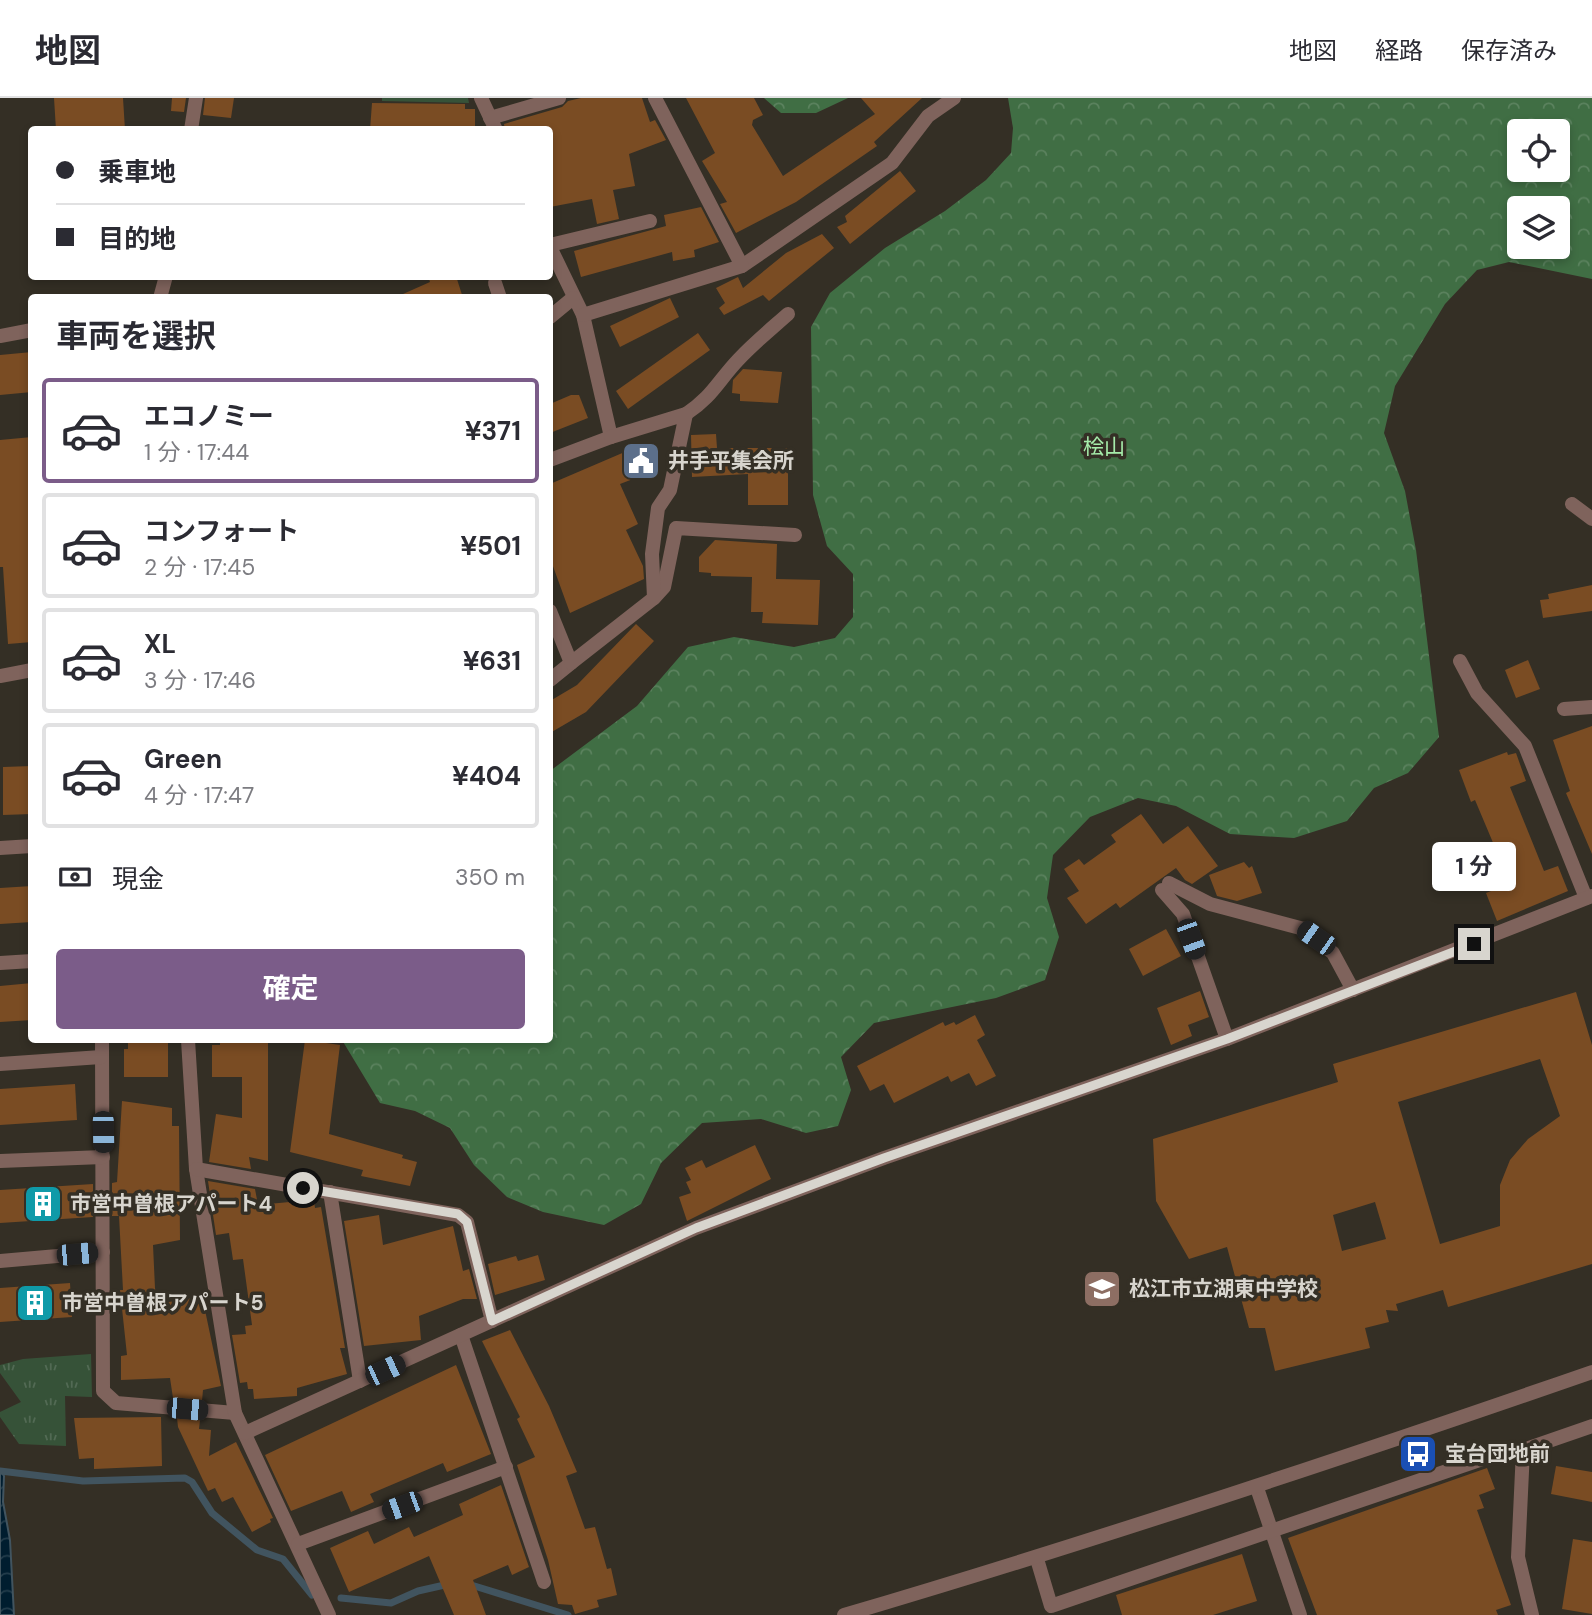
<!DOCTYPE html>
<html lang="ja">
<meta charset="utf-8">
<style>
body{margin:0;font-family:"DM Sans","Noto Sans JP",sans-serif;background:#f2f2f3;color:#2b2b33;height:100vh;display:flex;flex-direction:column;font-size:26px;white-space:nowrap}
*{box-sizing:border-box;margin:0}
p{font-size:23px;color:#7c7c81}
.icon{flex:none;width:38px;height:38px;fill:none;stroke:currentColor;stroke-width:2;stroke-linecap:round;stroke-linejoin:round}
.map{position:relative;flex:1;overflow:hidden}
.details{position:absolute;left:28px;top:196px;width:525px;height:749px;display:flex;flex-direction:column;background:#fff;border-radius:7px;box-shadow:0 4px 10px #0003}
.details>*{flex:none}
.banner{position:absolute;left:28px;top:28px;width:525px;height:154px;border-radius:7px;box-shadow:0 4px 10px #0003;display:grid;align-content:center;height:154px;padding:0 28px;background:#fff}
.tools{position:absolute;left:1507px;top:21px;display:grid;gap:14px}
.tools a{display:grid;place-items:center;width:63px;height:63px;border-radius:7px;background:#fff;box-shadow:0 4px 10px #0003;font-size:35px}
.end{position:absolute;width:32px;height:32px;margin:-16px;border:9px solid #d8d5ce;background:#111;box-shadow:0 0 0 4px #111}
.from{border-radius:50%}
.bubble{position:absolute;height:49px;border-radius:7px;background:#fff;box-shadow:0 4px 10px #0003;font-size:23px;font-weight:700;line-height:49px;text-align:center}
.car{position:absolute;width:21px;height:42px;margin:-21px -10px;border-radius:9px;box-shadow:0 0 5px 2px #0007;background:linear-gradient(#222 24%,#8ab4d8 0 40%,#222 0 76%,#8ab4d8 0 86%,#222 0)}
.banner b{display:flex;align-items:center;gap:24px;height:66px;font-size:26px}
.banner b+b{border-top:2px solid #e1e1e2}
.banner i{width:18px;height:18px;background:#2b2b33}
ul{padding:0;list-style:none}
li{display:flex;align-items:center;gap:21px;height:105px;margin:0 14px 10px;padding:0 14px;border:4px solid #e1e1e2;border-radius:7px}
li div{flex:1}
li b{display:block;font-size:26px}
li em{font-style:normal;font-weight:700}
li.active{border-color:#7b5c89}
li>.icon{width:63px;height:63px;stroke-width:1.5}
h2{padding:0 28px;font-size:32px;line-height:84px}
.pay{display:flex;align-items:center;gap:18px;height:77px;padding:0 28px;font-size:26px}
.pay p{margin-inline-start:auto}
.primary-button{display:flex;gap:14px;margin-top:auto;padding:14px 28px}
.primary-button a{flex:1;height:80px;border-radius:7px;background:#7b5c89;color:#fff;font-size:28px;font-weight:700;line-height:80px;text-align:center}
header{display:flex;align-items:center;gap:42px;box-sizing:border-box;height:98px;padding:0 35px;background:#fff;border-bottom:2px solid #e1e1e2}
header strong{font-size:33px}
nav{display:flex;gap:38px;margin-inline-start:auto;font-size:24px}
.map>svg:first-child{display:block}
.grass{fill:url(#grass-tufts)}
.forest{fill:url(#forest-crowns);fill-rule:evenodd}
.water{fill:url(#water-waves);stroke:#41545f;stroke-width:2}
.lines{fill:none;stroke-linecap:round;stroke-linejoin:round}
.stream{stroke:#41545f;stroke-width:7}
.building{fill:#7a4c23;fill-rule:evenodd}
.service{stroke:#7f635c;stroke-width:14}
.minor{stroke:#7f635c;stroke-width:14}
.tertiary{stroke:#7f635c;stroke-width:14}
.route{stroke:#d8d5ce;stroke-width:9}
.labels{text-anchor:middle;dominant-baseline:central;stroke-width:7;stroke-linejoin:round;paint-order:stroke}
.park-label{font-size:21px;fill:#a6ecaa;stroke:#342f25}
.poi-label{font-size:21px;font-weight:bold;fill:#d8d5ce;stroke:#342f25;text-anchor:start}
</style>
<header>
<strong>地図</strong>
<nav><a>地図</a><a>経路</a><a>保存済み</a></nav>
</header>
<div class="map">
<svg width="1592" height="1517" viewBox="0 0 1592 1517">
<defs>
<pattern id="grass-tufts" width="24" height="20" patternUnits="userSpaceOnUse" patternTransform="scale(1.75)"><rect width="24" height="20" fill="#365238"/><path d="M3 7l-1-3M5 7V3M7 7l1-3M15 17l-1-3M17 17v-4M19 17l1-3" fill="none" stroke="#526a54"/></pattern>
<pattern id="forest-crowns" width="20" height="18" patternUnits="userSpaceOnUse" patternTransform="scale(1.75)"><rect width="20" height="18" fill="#406e44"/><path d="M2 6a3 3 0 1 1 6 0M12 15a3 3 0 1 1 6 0" fill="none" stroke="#5b825e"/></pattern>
<pattern id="water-waves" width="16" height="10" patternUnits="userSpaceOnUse" patternTransform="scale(1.75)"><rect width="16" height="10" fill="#001d2f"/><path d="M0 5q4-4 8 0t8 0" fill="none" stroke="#243d4c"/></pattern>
</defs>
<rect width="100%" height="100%" fill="#342f25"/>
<g class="grass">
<path d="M 382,0 L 468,0 L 469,5 L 382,3 Z"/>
<path d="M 91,1256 L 92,1299 L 65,1298 L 66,1348 L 19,1346 L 0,1319 L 0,1314 L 21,1304 L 0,1275 L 0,1267 L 23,1261 Z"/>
</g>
<g class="forest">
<path d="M 764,0 L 848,0 L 816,15 L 781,15 Z"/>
<path d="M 1008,0 L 1592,0 L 1592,181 L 1509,164 L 1477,172 L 1445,206 L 1395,288 L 1384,335 L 1405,393 L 1416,452 L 1439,639 L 1408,675 L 1374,690 L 1347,723 L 1294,740 L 1230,736 L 1176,708 L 1138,700 L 1090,719 L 1053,757 L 1047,800 L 1059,839 L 1045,882 L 996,900 L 874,925 L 841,959 L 851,992 L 838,1028 L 806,1035 L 761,1021 L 702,1025 L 661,1065 L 641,1106 L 604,1127 L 543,1114 L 507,1099 L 474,1067 L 450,1030 L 415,1013 L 380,1005 L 342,942 L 550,942 L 550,673 L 637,608 L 688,549 L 734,539 L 794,549 L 835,540 L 853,519 L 853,476 L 827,448 L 813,397 L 811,229 L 830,195 L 885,150 L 945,113 L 986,82 L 1011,55 L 1013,30 ZM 1519,33 L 1558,33 L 1558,72 L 1519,72 ZM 1519,110 L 1558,110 L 1558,149 L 1519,149 Z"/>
</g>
<path class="water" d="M 0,1372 L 4,1378 L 3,1404 L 10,1442 L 14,1517 L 0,1517 Z"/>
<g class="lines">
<g class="stream">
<path d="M 0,1373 L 83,1383 L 185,1380 L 192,1384 L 212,1415 L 257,1452 L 283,1461 L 312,1497"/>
<path d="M 468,1486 L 568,1517"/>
<path d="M 341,1500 L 391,1505 L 418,1493 L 449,1486"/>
</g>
</g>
<g class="building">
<path d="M 54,0 L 123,0 L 125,32 L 56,32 Z"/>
<path d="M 172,0 L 186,0 L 184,14 L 171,13 Z"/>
<path d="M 205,0 L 234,0 L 231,20 L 203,17 Z"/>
<path d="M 581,0 L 642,0 L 650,24 L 655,22 L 666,42 L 629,56 L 635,88 L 613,92 L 619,121 L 597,126 L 592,101 L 550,109 L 550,32 L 505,32 L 504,26 L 562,9 L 568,3 Z"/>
<path d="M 686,0 L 754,0 L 763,17 L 753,22 L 752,27 L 783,78 L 875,16 L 861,0 L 922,0 L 874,44 L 877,48 L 796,104 L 736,135 L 720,106 L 727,104 L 702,63 L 715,55 Z"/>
<path d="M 372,5 L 465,6 L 465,11 L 475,11 L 475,32 L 370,32 Z"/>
<path d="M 900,73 L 916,93 L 850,146 L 837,129 L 847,124 L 845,118 Z"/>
<path d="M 701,109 L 719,144 L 694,152 L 695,159 L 673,163 L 672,154 L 581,179 L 574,153 L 666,128 L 664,117 Z"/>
<path d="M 822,136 L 834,150 L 769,203 L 763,197 L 724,217 L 719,210 L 725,205 L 716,190 L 738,179 L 743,190 L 786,155 Z"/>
<path d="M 428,178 L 456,178 L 463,200 L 394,200 L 430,184 Z"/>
<path d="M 670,200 L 679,219 L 620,249 L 610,228 Z"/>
<path d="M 698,235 L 710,252 L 628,311 L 616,293 Z"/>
<path d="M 32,254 L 32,294 L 0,297 L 0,257 Z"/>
<path d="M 743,271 L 782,274 L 778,305 L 740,303 L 740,296 L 732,295 L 733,282 Z"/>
<path d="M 571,297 L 579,297 L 588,320 L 550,335 L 550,306 Z"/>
<path d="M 716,336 L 717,350 L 788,350 L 788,407 L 748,407 L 748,376 L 692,379 L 691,337 Z"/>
<path d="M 32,339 L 32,544 L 8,546 L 3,469 L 0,469 L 0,342 Z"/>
<path d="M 648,344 L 659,371 L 620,386 L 638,426 L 626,432 L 643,468 L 644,481 L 570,515 L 550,460 L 550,386 Z"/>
<path d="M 715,442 L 777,446 L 776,481 L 820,482 L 818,527 L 762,525 L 763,514 L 751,514 L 752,479 L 711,478 L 711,475 L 699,474 L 699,459 Z"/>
<path d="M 1592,487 L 1592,513 L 1543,520 L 1540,502 L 1549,501 L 1548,496 Z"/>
<path d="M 636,526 L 654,543 L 586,614 L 550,635 L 550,603 L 577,587 Z"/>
<path d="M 1528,562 L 1540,591 L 1516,600 L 1505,572 Z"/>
<path d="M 1592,628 L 1592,756 L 1566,695 L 1570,693 L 1553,642 Z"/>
<path d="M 1507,654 L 1508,657 L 1516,655 L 1526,683 L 1510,689 L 1544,773 L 1558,768 L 1568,793 L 1497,823 L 1486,795 L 1496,791 L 1480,752 L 1494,747 L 1475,702 L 1471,704 L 1459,672 Z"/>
<path d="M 32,668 L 32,716 L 3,717 L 3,669 Z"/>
<path d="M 1141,716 L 1163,746 L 1188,728 L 1218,768 L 1192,786 L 1185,782 L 1176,770 L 1120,810 L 1116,805 L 1086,826 L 1067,800 L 1079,793 L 1064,771 L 1079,761 L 1084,767 L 1116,744 L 1111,737 Z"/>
<path d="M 1244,764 L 1249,770 L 1252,768 L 1262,795 L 1237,803 L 1217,798 L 1209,777 Z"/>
<path d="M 32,788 L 32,824 L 0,826 L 0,790 Z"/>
<path d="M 1166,831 L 1181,858 L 1143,878 L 1129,851 Z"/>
<path d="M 32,885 L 32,922 L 0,924 L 0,888 Z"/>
<path d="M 1200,893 L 1209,919 L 1188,927 L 1192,938 L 1171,947 L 1157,910 Z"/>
<path d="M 1576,894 L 1592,947 L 1592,1166 L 1448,1209 L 1443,1192 L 1396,1206 L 1398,1213 L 1386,1212 L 1389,1224 L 1365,1230 L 1370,1250 L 1275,1273 L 1265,1230 L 1249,1230 L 1227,1149 L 1189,1161 L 1156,1103 L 1153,1041 L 1338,984 L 1333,966 ZM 1540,961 L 1560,1018 L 1528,1041 L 1510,1062 L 1500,1087 L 1500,1128 L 1440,1146 L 1398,1004 ZM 1375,1104 L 1386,1141 L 1342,1153 L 1333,1117 Z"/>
<path d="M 975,917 L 985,937 L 977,942 L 996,978 L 976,988 L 969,975 L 951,984 L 948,978 L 894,1005 L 884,986 L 870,993 L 857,968 L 943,924 L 945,928 L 954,924 L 956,927 Z"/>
<path d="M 128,942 L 168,942 L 168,979 L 124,979 L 124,951 L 128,951 Z"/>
<path d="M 220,942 L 268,942 L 268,1063 L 249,1059 L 251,1071 L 209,1064 L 216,1016 L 242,1020 L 242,979 L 212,979 L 212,947 L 220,947 Z"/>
<path d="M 305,942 L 340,947 L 329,1036 L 403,1057 L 402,1060 L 417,1064 L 410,1088 L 361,1078 L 363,1072 L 290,1054 Z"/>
<path d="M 75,986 L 77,1022 L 0,1027 L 0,991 Z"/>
<path d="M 122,1003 L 172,1010 L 172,1028 L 179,1028 L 180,1142 L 153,1147 L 155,1190 L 158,1206 L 202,1198 L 221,1288 L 203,1292 L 202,1303 L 173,1300 L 170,1280 L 121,1282 L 121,1258 L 127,1257 L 120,1192 L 123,1192 L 119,1118 L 112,1118 L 112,1085 L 117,1084 Z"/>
<path d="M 755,1047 L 771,1081 L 687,1123 L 679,1099 L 691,1095 L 686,1084 L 691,1082 L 685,1070 L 702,1062 L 706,1070 Z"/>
<path d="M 208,1083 L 255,1091 L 258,1107 L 300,1103 L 314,1103 L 315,1110 L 321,1109 L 345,1250 L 340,1250 L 347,1276 L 297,1290 L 297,1298 L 254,1301 L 253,1291 L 248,1291 L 247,1284 L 240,1285 L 232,1237 L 246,1236 L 245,1228 L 252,1227 L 243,1161 L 233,1162 L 229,1135 L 216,1137 Z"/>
<path d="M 93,1086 L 93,1119 L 0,1125 L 0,1092 Z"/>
<path d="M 379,1117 L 383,1147 L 453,1128 L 463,1173 L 469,1171 L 477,1201 L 463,1201 L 419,1218 L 421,1242 L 364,1248 L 344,1123 Z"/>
<path d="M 538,1157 L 545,1182 L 495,1197 L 488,1166 L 516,1158 L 518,1163 Z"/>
<path d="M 70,1185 L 72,1219 L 0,1224 L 0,1190 Z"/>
<path d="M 510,1232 L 549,1308 L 577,1374 L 566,1378 L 585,1431 L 595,1429 L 607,1471 L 611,1470 L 617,1497 L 597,1502 L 599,1509 L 575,1516 L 572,1507 L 558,1506 L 548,1462 L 517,1367 L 535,1359 L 517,1321 L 520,1319 L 482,1243 Z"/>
<path d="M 456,1267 L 491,1356 L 447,1374 L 443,1365 L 370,1396 L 374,1404 L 351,1414 L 342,1393 L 291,1413 L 265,1357 Z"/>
<path d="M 161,1319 L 162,1368 L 94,1371 L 94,1360 L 79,1361 L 74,1320 Z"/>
<path d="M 177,1320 L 200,1322 L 199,1331 L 211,1332 L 209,1358 L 236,1344 L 273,1420 L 270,1421 L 271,1424 L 252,1434 L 233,1399 L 222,1404 L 215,1390 L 208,1393 L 178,1329 Z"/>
<path d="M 1556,1368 L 1592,1374 L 1592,1404 L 1551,1396 Z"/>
<path d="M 1487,1370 L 1495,1391 L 1479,1397 L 1484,1410 L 1477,1412 L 1511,1507 L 1496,1512 L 1498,1517 L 1317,1517 L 1288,1440 Z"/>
<path d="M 501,1387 L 529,1469 L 512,1477 L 508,1467 L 473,1482 L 486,1517 L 454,1517 L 429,1458 L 349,1494 L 330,1450 L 368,1433 L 374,1446 L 409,1429 L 414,1439 L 463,1417 L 459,1406 Z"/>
<path d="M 1573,1441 L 1592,1444 L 1592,1516 L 1562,1511 Z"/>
<path d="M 1242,1456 L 1257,1503 L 1213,1517 L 1122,1517 L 1116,1497 Z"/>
</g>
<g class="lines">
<g class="service">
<path d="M 550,147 L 650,123"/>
<path d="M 1564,611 L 1592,609"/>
<path d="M 1169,785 L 1210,806 L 1304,831 L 1333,855 L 1353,892"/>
<path d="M 1162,792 L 1183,816 L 1227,941"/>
</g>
<g class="minor">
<path d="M 481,0 L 496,32"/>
<path d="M 490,20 L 559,0"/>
<path d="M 191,32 L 196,0"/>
<path d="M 550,149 L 583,217 L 611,339 L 550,362"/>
<path d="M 742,168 L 892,65 L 928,18 L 954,0"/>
<path d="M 495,185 L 500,200"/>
<path d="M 160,200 L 166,178"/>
<path d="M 583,217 L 742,168 L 655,0"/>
<path d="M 550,219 L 573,200"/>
<path d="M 0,238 L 32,232"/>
<path d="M 686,316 C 712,299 718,283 739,261 C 754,245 771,231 788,216"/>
<path d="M 1572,406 L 1592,421"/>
<path d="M 654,500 L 664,489 L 676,430 L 795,437"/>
<path d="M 550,513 L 571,565 L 550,582"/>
<path d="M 1460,563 L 1477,595 L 1525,648 L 1586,800"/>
<path d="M 571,565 L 654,500 L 652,456 L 658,410 L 670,392 L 686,316 L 611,339"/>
<path d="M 0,578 L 32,572"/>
<path d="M 0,750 L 32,748"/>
<path d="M 0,865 L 32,863"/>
<path d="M 102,942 L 103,1293 L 116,1305 L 235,1315"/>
<path d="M 188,942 L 196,1071 L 235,1315 L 329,1517"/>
<path d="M 0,966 L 101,959"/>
<path d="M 0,1063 L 103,1059"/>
<path d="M 196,1071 L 458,1117 L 467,1124 L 492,1223"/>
<path d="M 330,1094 L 360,1283"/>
<path d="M 0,1163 L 103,1154"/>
<path d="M 461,1237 L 544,1484"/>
<path d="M 245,1335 L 696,1130 L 884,1060 L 1227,941 L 1592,798"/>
<path d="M 1523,1352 L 1518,1459 L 1532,1517"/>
<path d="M 1257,1390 L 1300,1517"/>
<path d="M 298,1446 L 506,1369"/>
<path d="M 1037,1461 L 1051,1508 L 1497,1356 L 1523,1352 L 1592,1328"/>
</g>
<path class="tertiary" d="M 844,1517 C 1096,1443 1344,1360 1592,1274"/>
</g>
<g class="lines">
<path class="route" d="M 303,1090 L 458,1116 L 467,1124 L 492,1223 L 696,1130 L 884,1060 L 1227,941 L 1474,846"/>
</g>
<defs>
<symbol id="civic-square" viewBox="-11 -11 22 22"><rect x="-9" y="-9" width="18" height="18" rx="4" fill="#5c6f8a" stroke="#342f25"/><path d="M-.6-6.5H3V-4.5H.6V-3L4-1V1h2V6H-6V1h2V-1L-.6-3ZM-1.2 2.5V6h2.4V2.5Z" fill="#fff"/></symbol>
<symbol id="building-square" viewBox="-11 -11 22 22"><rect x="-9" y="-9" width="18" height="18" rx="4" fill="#0f9aa8" stroke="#342f25"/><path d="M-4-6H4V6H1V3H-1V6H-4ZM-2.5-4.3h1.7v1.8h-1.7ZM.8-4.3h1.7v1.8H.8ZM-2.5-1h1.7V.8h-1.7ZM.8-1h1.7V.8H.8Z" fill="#fff"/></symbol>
<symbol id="school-square" viewBox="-11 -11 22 22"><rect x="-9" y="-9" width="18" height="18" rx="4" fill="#8d6e63" stroke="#342f25"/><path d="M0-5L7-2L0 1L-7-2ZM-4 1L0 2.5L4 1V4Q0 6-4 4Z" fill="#fff"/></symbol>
<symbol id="bus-square" viewBox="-11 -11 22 22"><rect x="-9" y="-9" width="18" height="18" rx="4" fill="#1a4fb4" stroke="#342f25"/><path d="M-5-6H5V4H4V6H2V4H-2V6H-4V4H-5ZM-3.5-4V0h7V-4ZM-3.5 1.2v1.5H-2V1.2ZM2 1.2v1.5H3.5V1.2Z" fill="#fff"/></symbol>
</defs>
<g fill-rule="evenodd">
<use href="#civic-square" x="619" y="341" width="44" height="44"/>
<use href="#building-square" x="21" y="1084" width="44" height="44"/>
<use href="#school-square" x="1080" y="1169" width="44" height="44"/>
<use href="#building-square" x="13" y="1183" width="44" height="44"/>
<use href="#bus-square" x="1396" y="1334" width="44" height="44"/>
</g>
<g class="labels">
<g class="park-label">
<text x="1104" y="349">桧山</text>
</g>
<g class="poi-label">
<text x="668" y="363">井手平集会所</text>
<text x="70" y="1106">市営中曽根アパート4</text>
<text x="1129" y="1191">松江市立湖東中学校</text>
<text x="62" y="1205">市営中曽根アパート5</text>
<text x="1445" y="1356">宝台団地前</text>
</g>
</g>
</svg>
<div class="tools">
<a><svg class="icon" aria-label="locate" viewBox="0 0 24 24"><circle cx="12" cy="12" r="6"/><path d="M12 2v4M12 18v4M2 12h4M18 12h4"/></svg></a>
<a><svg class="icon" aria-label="layers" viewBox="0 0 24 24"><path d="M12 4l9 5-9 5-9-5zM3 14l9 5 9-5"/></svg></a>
</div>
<i class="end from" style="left:303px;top:1090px"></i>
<i class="end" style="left:1474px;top:846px"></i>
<div class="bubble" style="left:1432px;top:744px;width:84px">1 分</div>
<i class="car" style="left:1316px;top:840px;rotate:305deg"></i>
<i class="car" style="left:1191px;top:841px;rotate:160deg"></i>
<i class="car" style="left:103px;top:1034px;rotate:179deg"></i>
<i class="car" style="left:77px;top:1156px;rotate:85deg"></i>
<i class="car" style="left:385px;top:1272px;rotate:65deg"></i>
<i class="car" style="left:187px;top:1311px;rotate:95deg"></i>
<i class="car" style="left:402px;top:1408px;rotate:250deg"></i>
<div class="banner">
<b><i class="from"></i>乗車地</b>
<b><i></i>目的地</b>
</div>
<section class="details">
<h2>車両を選択</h2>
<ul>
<li class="active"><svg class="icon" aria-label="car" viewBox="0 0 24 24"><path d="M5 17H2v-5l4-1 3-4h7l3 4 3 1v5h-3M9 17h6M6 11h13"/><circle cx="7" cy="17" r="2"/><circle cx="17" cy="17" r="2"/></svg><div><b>エコノミー</b><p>1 分 · 17:44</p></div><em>¥371</em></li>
<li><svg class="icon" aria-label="car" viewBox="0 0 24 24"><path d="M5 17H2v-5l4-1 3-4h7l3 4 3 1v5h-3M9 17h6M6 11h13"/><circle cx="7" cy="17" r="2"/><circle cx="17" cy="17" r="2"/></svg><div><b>コンフォート</b><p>2 分 · 17:45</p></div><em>¥501</em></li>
<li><svg class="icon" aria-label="car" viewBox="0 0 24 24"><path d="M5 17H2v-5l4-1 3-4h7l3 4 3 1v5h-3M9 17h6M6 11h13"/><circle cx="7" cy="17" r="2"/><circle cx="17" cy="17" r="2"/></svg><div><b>XL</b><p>3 分 · 17:46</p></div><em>¥631</em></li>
<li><svg class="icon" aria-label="car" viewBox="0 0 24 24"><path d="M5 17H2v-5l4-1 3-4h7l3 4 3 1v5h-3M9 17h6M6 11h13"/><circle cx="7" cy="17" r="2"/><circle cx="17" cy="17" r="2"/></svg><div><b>Green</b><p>4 分 · 17:47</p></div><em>¥404</em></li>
</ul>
<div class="pay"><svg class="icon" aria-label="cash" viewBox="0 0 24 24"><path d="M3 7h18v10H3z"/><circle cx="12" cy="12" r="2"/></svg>現金<p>350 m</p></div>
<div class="primary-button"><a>確定</a></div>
</section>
</div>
